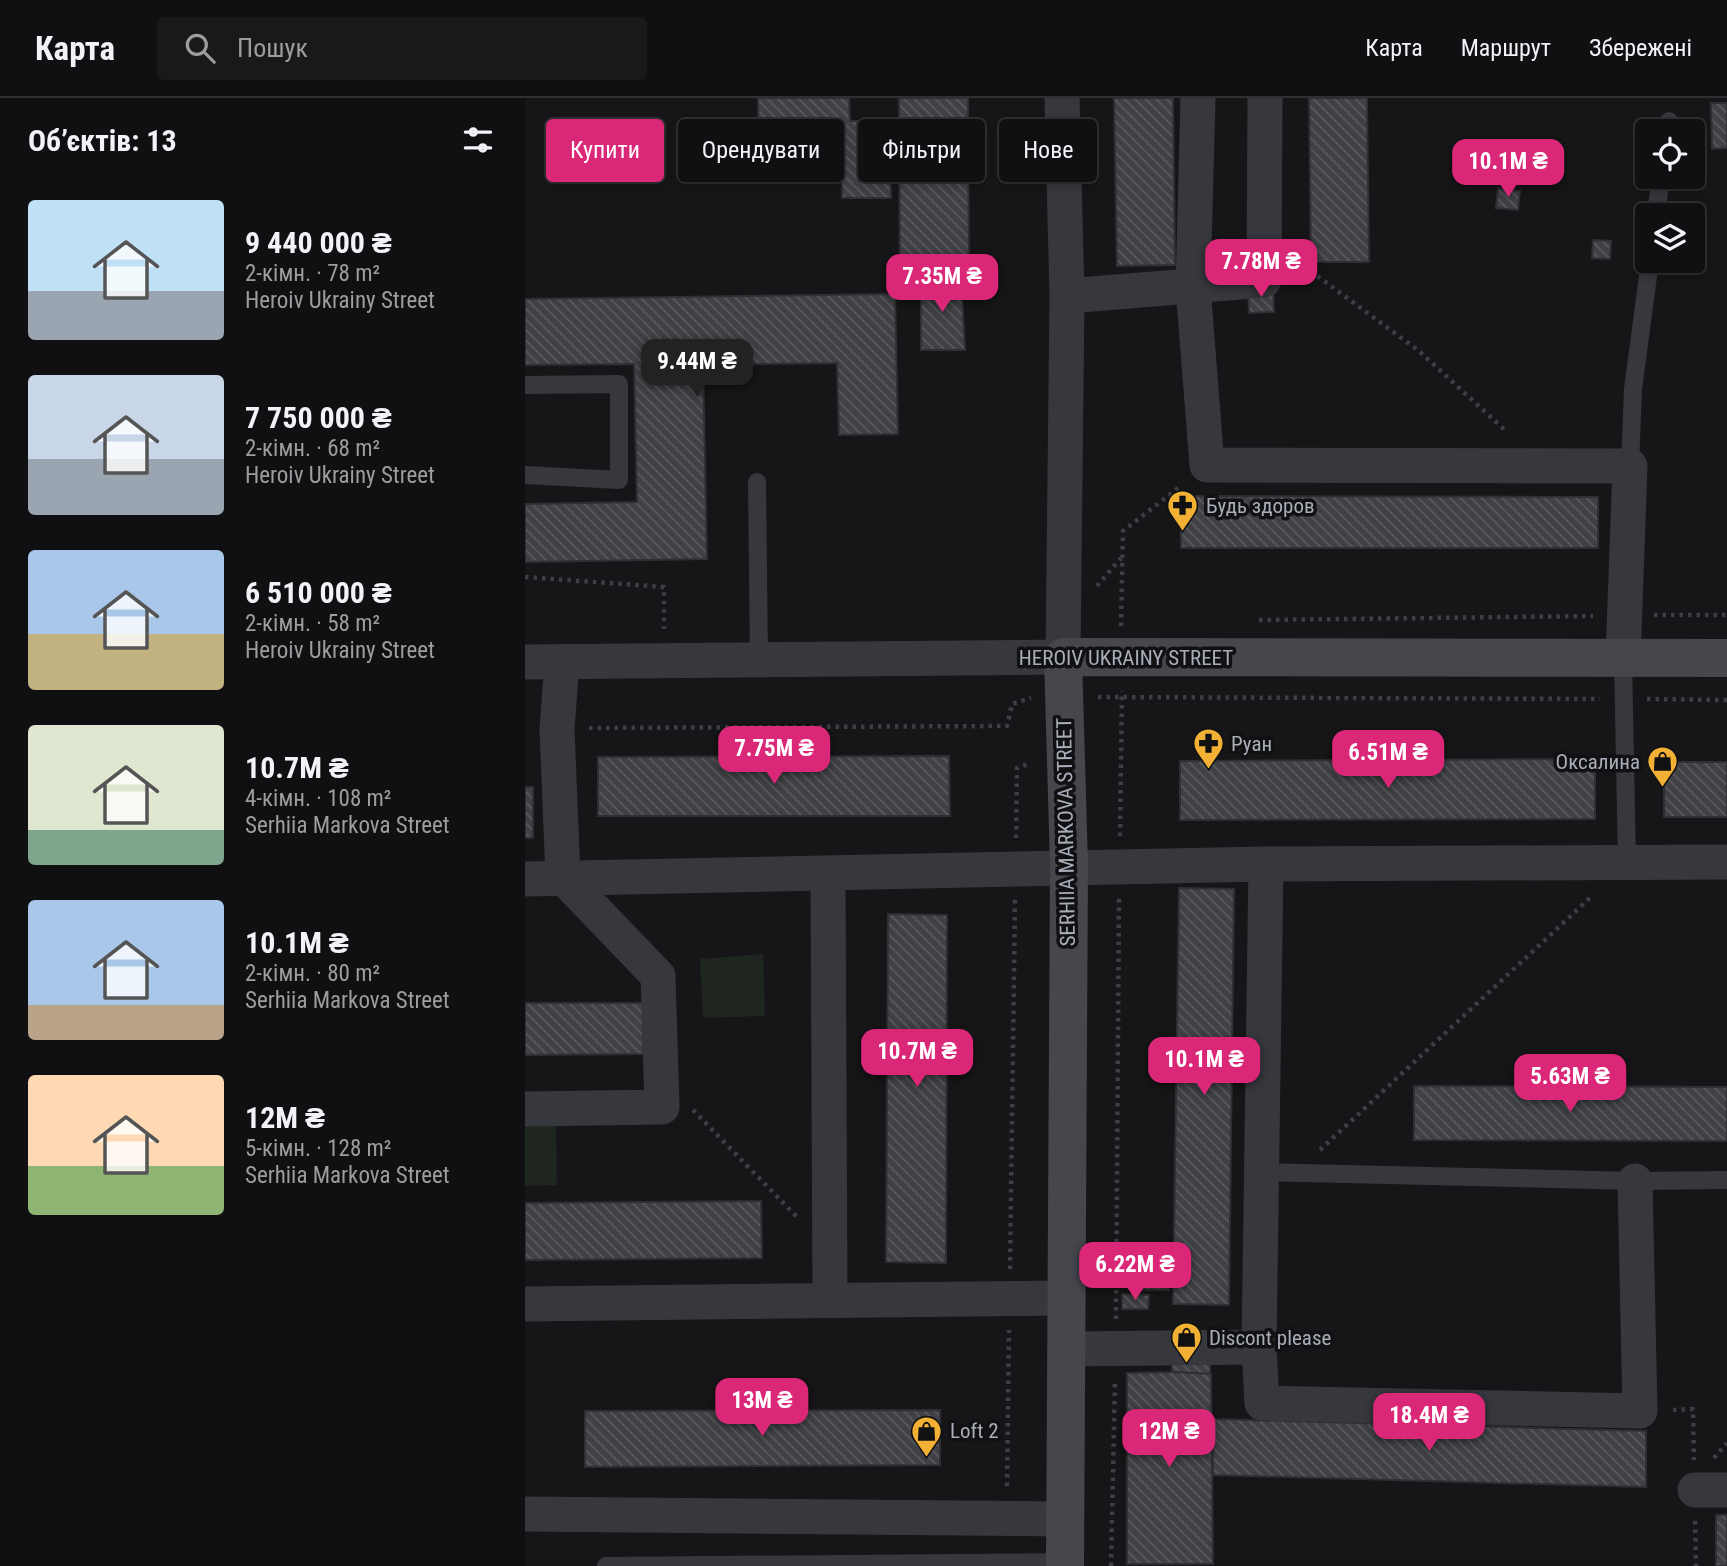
<!DOCTYPE html>
<html lang="uk">
<meta charset="utf-8">
<style>
body{margin:0;font-family:"Roboto Condensed",sans-serif;background:#19191b;color:#f1f3f6;height:100vh;display:flex;flex-direction:column;font-size:26px;white-space:nowrap}
*{box-sizing:border-box;margin:0}
p{font-size:23px;color:#9c9d9f}
.icon{flex:none;width:38px;height:38px;fill:none;stroke:currentColor;stroke-width:2;stroke-linecap:round;stroke-linejoin:round}
.map{position:relative;flex:1;overflow:hidden}
.sheet{display:flex;flex-direction:column;background:#101012;width:525px}
.sheet>*{flex:none}
.top-card{position:absolute;left:21px;top:21px;width:665px;height:63px;display:flex;gap:14px}
.buttons{position:absolute;left:1110px;top:21px;display:grid;gap:14px}
.buttons a{display:grid;place-items:center;width:70px;height:70px;border-radius:7px;background:#101012;box-shadow:0 4px 10px #0003,0 0 0 2px #303032;font-size:35px}
.price{position:absolute;translate:-50% -60px;padding:0 16px;border-radius:14px;background:#db2777;color:#fff;font-size:23px;line-height:46px;filter:drop-shadow(0 2px 4px #0008)}
.price::after{content:'';position:absolute;left:50%;top:42px;width:21px;height:16px;margin-left:-10px;background:inherit;clip-path:polygon(0 0,100% 0,50% 100%)}
.price.active{background:#222;color:#fff}
ul{padding:0;list-style:none}
li{display:flex;align-items:center;gap:21px;height:175px;padding:0 28px}
li span{display:grid;place-items:center;flex:none;width:196px;height:140px;border-radius:7px;color:#555}
li>.icon{margin-inline-start:auto}
span .icon{width:84px;height:84px;fill:#fffc;stroke-width:1}
li b{font-size:30px}
h2{display:flex;justify-content:space-between;align-items:center;height:84px;padding:0 28px;font-size:30px}
.pill{padding:0 24px;border-radius:7px;background:#101012;box-shadow:0 4px 10px #0003,0 0 0 2px #303032;font-size:24px;line-height:63px}
.pill.active{background:#db2777;color:#fff}
header{display:flex;align-items:center;gap:42px;box-sizing:border-box;height:98px;padding:0 35px;background:#101012;border-bottom:2px solid #303032}
header strong{font-size:33px}
nav{display:flex;gap:38px;margin-inline-start:auto;font-size:24px}
.search{width:490px;height:63px;background:#19191b;display:flex;align-items:center;gap:18px;box-sizing:border-box;padding:0 24px;border-radius:7px;color:#9c9d9f;font-size:26px}
main{display:flex;flex:1;min-height:0}
.map>svg:first-child{display:block}
.green{fill:#1e261f}
.building{fill:url(#building-back-hatch);stroke:#303034;stroke-width:2}
.lines{fill:none;stroke-linecap:round;stroke-linejoin:round}
.path{stroke:#3d3f44;stroke-width:4.5;stroke-dasharray:3.5 5;stroke-linecap:butt}
.lane{stroke:#37383d;stroke-width:18}
.street{stroke:#37383d;stroke-width:35}
.secondary{stroke:#45474d;stroke-width:38}
.labels{text-anchor:middle;dominant-baseline:central;stroke-width:7;stroke-linejoin:round;paint-order:stroke}
.poi-label{font-size:21px;fill:#a8adb8;stroke:#111113;text-anchor:start}
.street-label{font-size:21px;fill:#a8adb8;stroke:#111113}
</style>
<header>
<strong>Карта</strong>
<div class="search"><svg class="icon" aria-label="search" viewBox="0 0 24 24"><circle cx="10" cy="10" r="6"/><path d="M15 15l6 6"/></svg>Пошук</div>
<nav><a>Карта</a><a>Маршрут</a><a>Збережені</a></nav>
</header>
<main>
<section class="sheet">
<h2>Об’єктів: 13<svg class="icon" aria-label="filters" viewBox="0 0 24 24"><path d="M4 7h16M4 17h16"/><circle cx="9" cy="7" r="2"/><circle cx="15" cy="17" r="2"/></svg></h2>
<ul>
<li><span style="background:linear-gradient(#bfe0f5 65%,#9aa5b1 0)"><svg class="icon" aria-label="home" viewBox="0 0 24 24"><path d="M3 11l9-7 9 7M6 9v11h12V9"/></svg></span><div><b>9 440 000 ₴</b><p>2-кімн. · 78 m²</p><p>Heroiv Ukrainy Street</p></div></li>
<li><span style="background:linear-gradient(#c9d6e8 60%,#9aa5b1 0)"><svg class="icon" aria-label="home" viewBox="0 0 24 24"><path d="M3 11l9-7 9 7M6 9v11h12V9"/></svg></span><div><b>7 750 000 ₴</b><p>2-кімн. · 68 m²</p><p>Heroiv Ukrainy Street</p></div></li>
<li><span style="background:linear-gradient(#a9c7e8 60%,#c2b280 0)"><svg class="icon" aria-label="home" viewBox="0 0 24 24"><path d="M3 11l9-7 9 7M6 9v11h12V9"/></svg></span><div><b>6 510 000 ₴</b><p>2-кімн. · 58 m²</p><p>Heroiv Ukrainy Street</p></div></li>
<li><span style="background:linear-gradient(#dfe7d0 75%,#7fa58c 0)"><svg class="icon" aria-label="home" viewBox="0 0 24 24"><path d="M3 11l9-7 9 7M6 9v11h12V9"/></svg></span><div><b>10.7M ₴</b><p>4-кімн. · 108 m²</p><p>Serhiia Markova Street</p></div></li>
<li><span style="background:linear-gradient(#a9c7e8 75%,#b9a48a 0)"><svg class="icon" aria-label="home" viewBox="0 0 24 24"><path d="M3 11l9-7 9 7M6 9v11h12V9"/></svg></span><div><b>10.1M ₴</b><p>2-кімн. · 80 m²</p><p>Serhiia Markova Street</p></div></li>
<li><span style="background:linear-gradient(#ffd9b3 65%,#8fb573 0)"><svg class="icon" aria-label="home" viewBox="0 0 24 24"><path d="M3 11l9-7 9 7M6 9v11h12V9"/></svg></span><div><b>12M ₴</b><p>5-кімн. · 128 m²</p><p>Serhiia Markova Street</p></div></li>
</ul>
</section>
<div class="map">
<svg width="1202" height="1468" viewBox="0 0 1202 1468">
<defs>
<pattern id="building-back-hatch" width="6" height="6" patternUnits="userSpaceOnUse" patternTransform="scale(1.75)"><rect width="6" height="6" fill="#404145"/><path d="M-1 5l2 2M0 0l6 6M5-1l2 2" fill="none" stroke="#595a5e"/></pattern>
</defs>
<rect width="100%" height="100%" fill="#161618"/>
<g class="green">
<path d="M 238,856 L 240,918 L 178,920 L 175,861 Z"/>
<path d="M 31,1024 L 32,1087 L 0,1088 L 0,1025 Z"/>
</g>
<g class="building">
<path d="M 233,0 L 324,0 L 325,23 L 338,23 L 337,68 L 365,68 L 366,100 L 317,100 L 317,73 L 234,74 Z"/>
<path d="M 374,0 L 443,0 L 444,178 L 375,179 Z"/>
<path d="M 589,0 L 648,0 L 650,167 L 592,168 Z"/>
<path d="M 784,0 L 842,0 L 844,164 L 786,164 Z"/>
<path d="M 1186,5 L 1202,5 L 1202,50 L 1187,51 Z"/>
<path d="M 973,90 L 995,93 L 993,112 L 971,110 Z"/>
<path d="M 1068,142 L 1086,143 L 1085,161 L 1067,160 Z"/>
<path d="M 396,178 L 436,178 L 440,252 L 396,252 Z"/>
<path d="M 748,187 L 749,214 L 724,215 L 723,188 Z"/>
<path d="M 370,196 L 373,336 L 314,337 L 312,265 L 178,267 L 182,461 L 0,464 L 0,406 L 112,404 L 109,266 L 0,267 L 0,201 Z"/>
<path d="M 656,398 L 1073,399 L 1073,450 L 656,450 Z"/>
<path d="M 424,658 L 425,718 L 73,718 L 73,659 Z"/>
<path d="M 1070,661 L 1070,721 L 655,722 L 655,663 Z"/>
<rect x="1139" y="664" width="63" height="55"/>
<rect x="0" y="689" width="8" height="51"/>
<path d="M 654,790 L 709,791 L 704,1207 L 648,1206 Z"/>
<path d="M 363,816 L 422,817 L 421,1165 L 361,1164 Z"/>
<path d="M 0,905 L 118,905 L 118,956 L 0,957 Z"/>
<path d="M 889,988 L 1202,989 L 1202,1043 L 889,1042 Z"/>
<path d="M 236,1103 L 237,1160 L 0,1162 L 0,1105 Z"/>
<path d="M 644,1158 L 644,1192 L 611,1192 L 611,1173 L 622,1172 L 620,1159 Z"/>
<path d="M 597,1196 L 624,1197 L 623,1211 L 597,1211 Z"/>
<path d="M 647,1260 L 685,1262 L 685,1276 L 647,1274 Z"/>
<path d="M 647,1274 L 686,1276 L 688,1466 L 602,1466 L 602,1275 Z"/>
<path d="M 415,1312 L 415,1367 L 60,1369 L 60,1313 Z"/>
<path d="M 687,1321 L 1121,1333 L 1121,1389 L 688,1377 Z"/>
<rect x="1191" y="1417" width="11" height="51"/>
</g>
<g class="lines">
<g class="path">
<path d="M 772,163 L 894,253 L 982,334"/>
<path d="M 0,479 L 139,489 L 139,531"/>
<path d="M 572,488 L 596,460"/>
<path d="M 1129,517 L 1202,517"/>
<path d="M 734,522 L 1068,518"/>
<path d="M 596,528 L 598,433 L 657,387"/>
<path d="M 573,599 L 1075,601"/>
<path d="M 1122,601 L 1202,602"/>
<path d="M 64,630 L 482,628 L 487,606 L 506,600"/>
<path d="M 595,738 L 597,593"/>
<path d="M 491,740 L 492,670 L 506,665"/>
<path d="M 168,1012 L 272,1119"/>
<path d="M 795,1052 L 1067,798"/>
<path d="M 485,1171 L 490,802"/>
<path d="M 591,1221 L 594,799"/>
<path d="M 1148,1312 L 1168,1311 L 1169,1362"/>
<path d="M 1189,1360 L 1202,1345"/>
<path d="M 482,1388 L 484,1232"/>
<path d="M 1170,1423 L 1171,1468"/>
<path d="M 586,1468 L 590,1282"/>
</g>
<g class="lane">
<path d="M 1142,33 L 1144,23"/>
<path d="M 1131,117 L 1136,79"/>
<path d="M 0,287 L 94,286 L 94,382 L 0,377"/>
<path d="M 1105,368 L 1108,291 L 1125,163"/>
<path d="M 232,384 L 234,562"/>
<path d="M 1098,561 L 1102,765"/>
<path d="M 739,1074 L 1110,1083 L 1202,1082"/>
<path d="M 81,1468 L 540,1464"/>
</g>
<g class="street">
<path d="M 673,0 L 668,189 L 682,367 L 1105,368 L 1098,561"/>
<path d="M 542,198 L 739,182 L 740,0"/>
<path d="M 0,564 L 538,559 L 542,198 L 537,0"/>
<path d="M 741,766 L 1202,764"/>
<path d="M 303,776 L 305,1202"/>
<path d="M 0,781 L 741,766 L 734,1249 L 542,1251"/>
<path d="M 0,1011 L 137,1009 L 133,878 L 38,779 L 32,631 L 37,564"/>
<path d="M 0,1206 L 541,1200"/>
<path d="M 734,1249 L 737,1305 L 1115,1313 L 1110,1083"/>
<path d="M 1170,1392 L 1202,1392"/>
<path d="M 0,1416 L 541,1421"/>
</g>
<path class="secondary" d="M 540,1468 L 544,768 L 538,559 L 1202,560"/>
</g>
<defs>
<symbol id="pharmacy-pin" viewBox="-11 -11 22 30"><path d="M0 17L-7.5 6A9.5 9.5 0 1 1 7.5 6Z" fill="#f2b134" stroke="#111113"/><path d="M-2-6h4v4h4v4h-4v4h-4v-4h-4v-4h4Z" fill="#111"/></symbol>
<symbol id="shop-pin" viewBox="-11 -11 22 30"><path d="M0 17L-7.5 6A9.5 9.5 0 1 1 7.5 6Z" fill="#f2b134" stroke="#111113"/><path d="M-5-2.5h2.3a2.7 3.5 0 0 1 5.4 0H5L5.5 6h-11ZM-1.5-2.5h3a1.5 2.3 0 0 0-3 0Z" fill="#111"/></symbol>
</defs>
<g fill-rule="evenodd">
<use href="#pharmacy-pin" x="640" y="390" width="35" height="47"/>
<use href="#pharmacy-pin" x="666" y="628" width="35" height="47"/>
<use href="#shop-pin" x="1120" y="646" width="35" height="47"/>
<use href="#shop-pin" x="644" y="1222" width="35" height="47"/>
<use href="#shop-pin" x="384" y="1316" width="35" height="47"/>
</g>
<g class="labels">
<g class="poi-label">
<text x="681" y="408">Будь здоров</text>
<text x="706" y="646">Руан</text>
<text x="1115" y="664" text-anchor="end">Оксалина</text>
<text x="684" y="1240">Discont please</text>
<text x="425" y="1333">Loft 2</text>
</g>
<g class="street-label">
<text x="601" y="560">HEROIV UKRAINY STREET</text>
<text transform="translate(541 734) rotate(-91)">SERHIIA MARKOVA STREET</text>
</g>
</g>
</svg>
<div class="buttons">
<a><svg class="icon" aria-label="locate" viewBox="0 0 24 24"><circle cx="12" cy="12" r="6"/><path d="M12 2v4M12 18v4M2 12h4M18 12h4"/></svg></a>
<a><svg class="icon" aria-label="layers" viewBox="0 0 24 24"><path d="M12 4l9 5-9 5-9-5zM3 14l9 5 9-5"/></svg></a>
</div>
<b class="price" style="left:983px;top:101px">10.1M ₴</b>
<b class="price" style="left:736px;top:201px">7.78M ₴</b>
<b class="price" style="left:417px;top:216px">7.35M ₴</b>
<b class="price active" style="left:172px;top:301px">9.44M ₴</b>
<b class="price" style="left:249px;top:688px">7.75M ₴</b>
<b class="price" style="left:863px;top:692px">6.51M ₴</b>
<b class="price" style="left:392px;top:991px">10.7M ₴</b>
<b class="price" style="left:679px;top:999px">10.1M ₴</b>
<b class="price" style="left:1045px;top:1016px">5.63M ₴</b>
<b class="price" style="left:610px;top:1204px">6.22M ₴</b>
<b class="price" style="left:237px;top:1340px">13M ₴</b>
<b class="price" style="left:904px;top:1355px">18.4M ₴</b>
<b class="price" style="left:644px;top:1371px">12M ₴</b>
<div class="top-card">
<a class="pill active">Купити</a>
<a class="pill">Орендувати</a>
<a class="pill">Фільтри</a>
<a class="pill">Нове</a>
</div>
</div>
</main>
